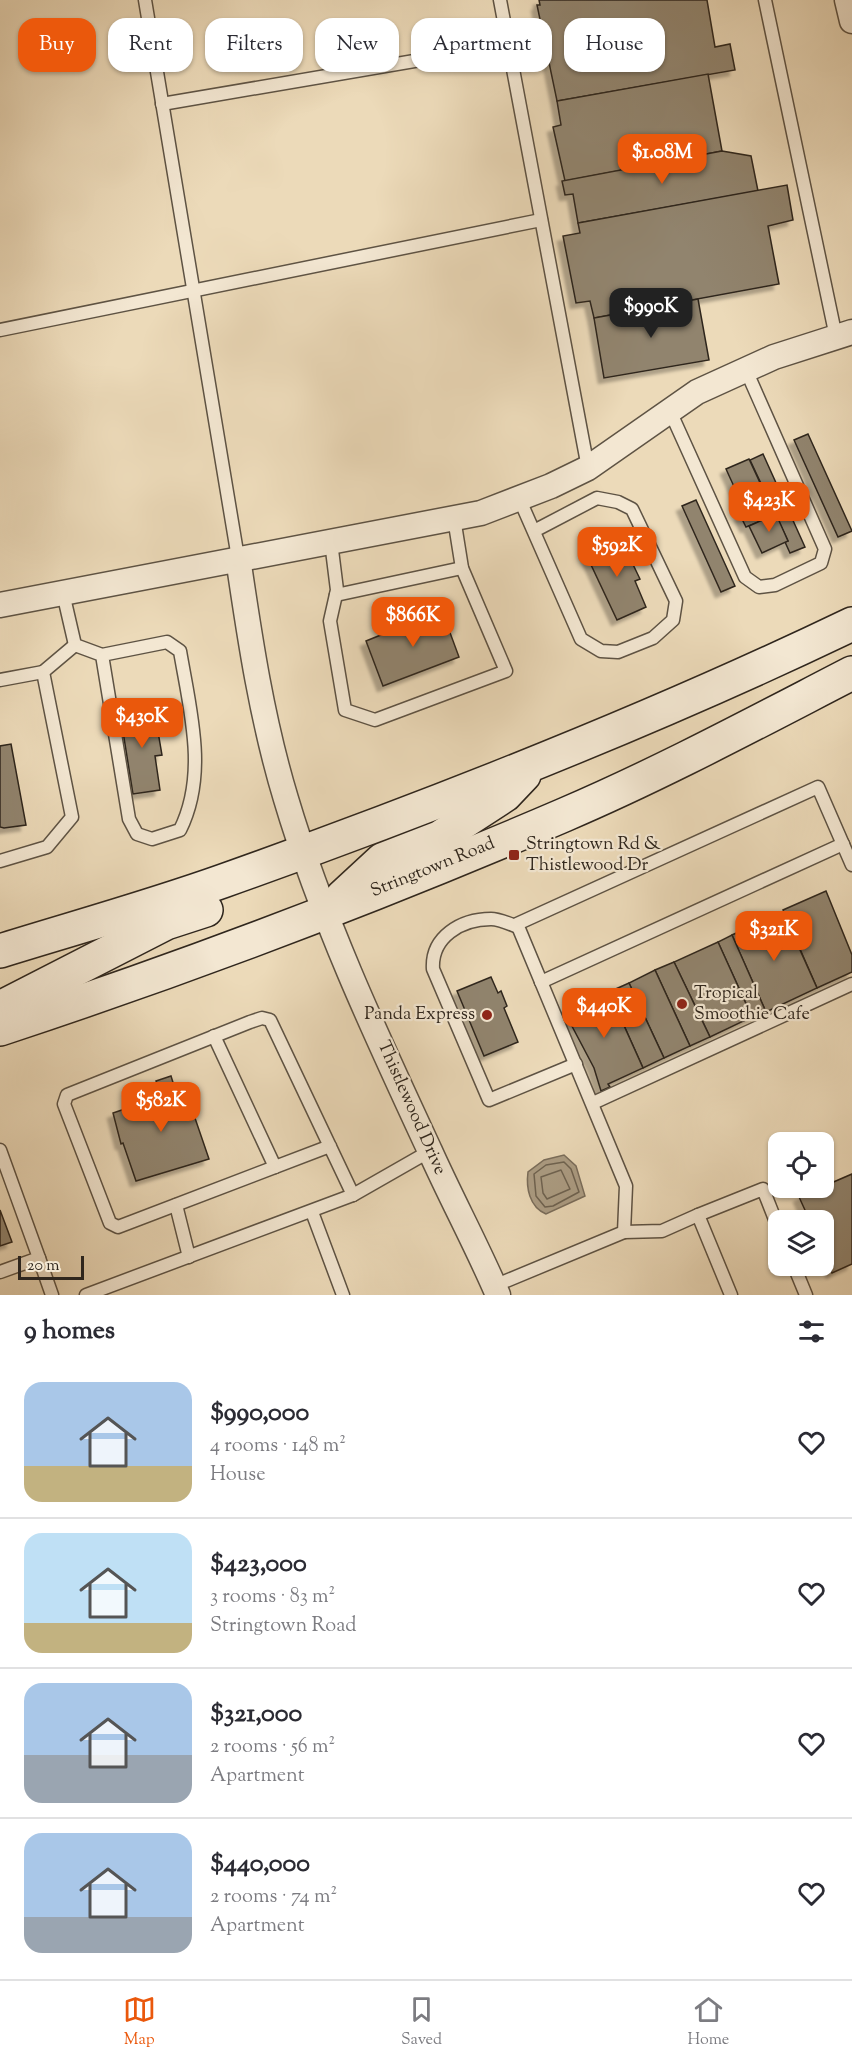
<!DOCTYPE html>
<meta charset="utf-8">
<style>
body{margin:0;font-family:"Sorts Mill Goudy",serif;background:#f7f7f7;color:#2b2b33;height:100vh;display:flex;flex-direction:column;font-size:22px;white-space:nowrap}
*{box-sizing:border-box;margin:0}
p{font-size:20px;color:#7c7c81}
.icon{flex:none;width:33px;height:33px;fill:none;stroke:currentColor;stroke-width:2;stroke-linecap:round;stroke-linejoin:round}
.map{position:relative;height:1295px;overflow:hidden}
.side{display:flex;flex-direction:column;background:#fff;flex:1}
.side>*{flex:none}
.top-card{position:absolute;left:18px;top:18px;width:816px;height:54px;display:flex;gap:12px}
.buttons{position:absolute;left:768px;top:1132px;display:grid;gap:12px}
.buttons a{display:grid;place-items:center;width:66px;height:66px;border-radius:12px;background:#fff;box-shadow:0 2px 4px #0004;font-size:30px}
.scale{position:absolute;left:18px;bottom:15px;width:66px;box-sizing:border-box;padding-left:6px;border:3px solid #2f261d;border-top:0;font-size:16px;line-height:21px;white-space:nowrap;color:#2f261d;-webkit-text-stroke:4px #f3e7d2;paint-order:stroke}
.price{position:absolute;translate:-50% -51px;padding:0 14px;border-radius:12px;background:#ea580c;color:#fff;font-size:20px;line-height:39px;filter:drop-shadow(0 2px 3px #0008)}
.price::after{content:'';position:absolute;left:50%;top:36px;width:18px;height:14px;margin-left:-9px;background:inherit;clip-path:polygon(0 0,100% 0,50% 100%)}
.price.on{background:#222;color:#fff}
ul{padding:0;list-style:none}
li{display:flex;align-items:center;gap:18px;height:150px;padding:0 24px}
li+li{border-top:2px solid #e1e1e2}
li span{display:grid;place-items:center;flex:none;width:168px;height:120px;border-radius:18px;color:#555}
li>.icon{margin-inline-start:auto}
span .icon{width:72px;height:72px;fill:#fffc;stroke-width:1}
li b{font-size:26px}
h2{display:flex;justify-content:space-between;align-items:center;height:72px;padding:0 24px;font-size:26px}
.tag{padding:0 21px;border-radius:18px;background:#fff;box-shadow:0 2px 4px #0004;font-size:21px;line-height:54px}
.tag.on{background:#ea580c;color:#fff}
.menu{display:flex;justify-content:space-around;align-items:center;height:84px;border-top:2px solid #e1e1e2;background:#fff;font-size:16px;color:#7c7c81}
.menu a{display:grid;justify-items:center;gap:3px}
.menu .on{color:#ea580c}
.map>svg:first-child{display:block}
.water{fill:#ac9d84;stroke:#7a6d5b;stroke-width:1.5}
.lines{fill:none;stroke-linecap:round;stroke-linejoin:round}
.shore{stroke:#6e6250;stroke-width:1.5}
.building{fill:#91846e;stroke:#2f261d;stroke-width:1.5;filter:url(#shadow)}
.service-casing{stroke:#5e5344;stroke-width:15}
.minor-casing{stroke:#5e5344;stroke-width:27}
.secondary-casing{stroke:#2f261d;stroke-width:36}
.service{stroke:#f3e7d2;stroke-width:12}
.minor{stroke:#f3e7d2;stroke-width:24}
.secondary{stroke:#f3e7d2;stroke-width:33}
.poi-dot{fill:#8f2418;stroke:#f3e7d2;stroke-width:2}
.labels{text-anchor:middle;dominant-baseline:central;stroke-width:4.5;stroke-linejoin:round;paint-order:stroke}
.poi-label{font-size:18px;fill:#2f261d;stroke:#f3e7d2;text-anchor:start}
.street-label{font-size:18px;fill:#2f261d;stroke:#f3e7d2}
</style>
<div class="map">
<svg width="852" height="1295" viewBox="0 0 852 1295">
<defs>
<filter id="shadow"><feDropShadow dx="-5.5" dy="5.5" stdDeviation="1.5" flood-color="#0004"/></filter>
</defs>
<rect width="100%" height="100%" fill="#ecdab9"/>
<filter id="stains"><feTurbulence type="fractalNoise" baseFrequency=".00333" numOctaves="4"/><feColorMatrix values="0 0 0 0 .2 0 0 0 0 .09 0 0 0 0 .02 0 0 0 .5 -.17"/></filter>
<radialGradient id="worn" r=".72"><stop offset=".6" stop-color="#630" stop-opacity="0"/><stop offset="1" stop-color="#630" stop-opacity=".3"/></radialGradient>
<path class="water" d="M 564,1155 L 576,1166 L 585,1196 L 546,1214 C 529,1207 526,1187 528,1172 L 544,1160 Z"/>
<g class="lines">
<g class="shore">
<path d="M 564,1162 L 571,1169 L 579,1192 L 553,1206 L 545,1207 L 536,1196 L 534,1174 L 546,1165 Z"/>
<path d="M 561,1170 L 570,1189 L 547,1199 L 543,1193 L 541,1177 Z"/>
</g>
</g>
<g class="building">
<path d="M 539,0 L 707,0 L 715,47 L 730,44 L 735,70 L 557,101 L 537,5 L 540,5 Z"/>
<path d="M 708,74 L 722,151 L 565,181 L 553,127 L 561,125 L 557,101 Z"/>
<path d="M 722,151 L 751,156 L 758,191 L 578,223 L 573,194 L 565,195 L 562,181 Z"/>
<path d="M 787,185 L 793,220 L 768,226 L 779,284 L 594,318 L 590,301 L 576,303 L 563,236 L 580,233 L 578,223 Z"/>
<path d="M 698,299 L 709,360 L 604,378 L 594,318 Z"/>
<path d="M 808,434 L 852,531 L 838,537 L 794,440 Z"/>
<path d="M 763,454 L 805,547 L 790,553 L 785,542 L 788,541 L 750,460 Z"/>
<path d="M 749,459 L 775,515 L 746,527 L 740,515 L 746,513 L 726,469 Z"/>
<path d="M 696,500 L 735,586 L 721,592 L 682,506 Z"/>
<path d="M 776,514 L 788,541 L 762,553 L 749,526 Z"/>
<path d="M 615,538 L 621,552 L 626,550 L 640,579 L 635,581 L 646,607 L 617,620 L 585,552 Z"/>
<path d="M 442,611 L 459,657 L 383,686 L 366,641 L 403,626 L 401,622 L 420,614 L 422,619 Z"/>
<path d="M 143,703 L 145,715 L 155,714 L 162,755 L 155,756 L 160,790 L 133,794 L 121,719 L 130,718 L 128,705 Z"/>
<path d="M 11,744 L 26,825 L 4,828 L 0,827 L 0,746 Z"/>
<path d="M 826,891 L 852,955 L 852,972 L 817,988 L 783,910 Z"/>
<path d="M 783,912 L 817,988 L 766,1012 L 732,935 Z"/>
<path d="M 732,935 L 766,1012 L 752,1017 L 718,942 Z"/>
<path d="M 718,942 L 752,1017 L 710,1037 L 674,962 Z"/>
<path d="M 674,962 L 710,1037 L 690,1046 L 655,970 Z"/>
<path d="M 655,970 L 690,1046 L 664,1058 L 629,983 Z"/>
<path d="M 491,977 L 498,993 L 501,991 L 507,1006 L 504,1008 L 518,1042 L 484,1056 L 457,991 Z"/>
<path d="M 629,983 L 664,1058 L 643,1068 L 609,992 Z"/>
<path d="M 608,990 L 643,1068 L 608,1084 L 610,1087 L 601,1091 L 594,1068 L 564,1011 Z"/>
<path d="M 171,1076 L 175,1089 L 184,1086 L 209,1159 L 136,1181 L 123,1143 L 121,1144 L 113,1113 L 154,1099 L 161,1094 L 156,1081 Z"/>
<path d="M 852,1174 L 852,1264 L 832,1273 L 824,1253 L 824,1221 L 810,1221 L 799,1197 Z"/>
<path d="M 0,1210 L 12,1242 L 0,1246 Z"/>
</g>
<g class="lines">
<defs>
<g id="service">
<path d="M 145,0 L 238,558"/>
<path d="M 500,0 L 588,468"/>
<path d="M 765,0 L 836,337"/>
<path d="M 162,104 L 508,45"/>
<path d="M 0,330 L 541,220"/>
<path d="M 670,411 L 745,577 L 759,587 L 775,585 L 821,563 L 825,549 L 746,370"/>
<path d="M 519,498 L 581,639 L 601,651 L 618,652 L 653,638 L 673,620 L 676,601 L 632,509 L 618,502 L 597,498 L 534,531"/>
<path d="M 331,542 L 337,590 L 330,621 L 345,710 L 375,720 L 506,671 L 462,568 L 454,518"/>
<path d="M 63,593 L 75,645 L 102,655 L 167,642 L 180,651 C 190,710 208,774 180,830 L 152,839 L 137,834 L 129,819 L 102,655"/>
<path d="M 336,595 L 462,568"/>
<path d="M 0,680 L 43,672"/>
<path d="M 0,861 L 47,847 L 72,817 L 43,672 L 75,645"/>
<path d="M 518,927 C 510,924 499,919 491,919 C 461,919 431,937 433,969 L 489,1100 L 576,1064"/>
<path d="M 541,982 L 843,844"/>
<path d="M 214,1036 L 275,1167"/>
<path d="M 593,1103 L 852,984"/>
<path d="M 330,1146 L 118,1227 L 110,1223 L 64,1104 L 67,1095 L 250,1022 L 262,1018 L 270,1020 L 353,1195"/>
<path d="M 0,1150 L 39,1258 L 0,1272"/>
<path d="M 176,1205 L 189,1257"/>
<path d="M 312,1212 L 343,1295"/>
<path d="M 698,1215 L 763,1189 L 778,1227"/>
<path d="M 624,1232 L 662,1231 L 698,1215 L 731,1295"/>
<path d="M 39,1258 L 52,1295"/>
<path d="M 794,1266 L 806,1295"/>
<path d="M 494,1286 L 624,1232 L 626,1186 L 517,924 L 818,787 L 852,865"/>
<path d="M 86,1295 L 353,1195 L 430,1151"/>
</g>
<g id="minor">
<path d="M 847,0 L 852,21"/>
<path d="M 238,558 C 250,640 262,720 286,799 C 322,920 377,1037 430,1151 C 452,1200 477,1246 498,1295"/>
<path d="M 0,605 L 481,513 L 551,486 L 588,468 L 697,392 L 774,357 L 852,332"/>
</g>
<g id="secondary">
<path d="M 342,897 L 382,860 L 439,838 L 505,795 L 524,775"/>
<path d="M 0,951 C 74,928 150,907 223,881 C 437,805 648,722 852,624"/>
<path d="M 0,1008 L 166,923 L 206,910"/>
<path d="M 0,1029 C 191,966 380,894 564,815 C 662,773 757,722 852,673"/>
</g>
</defs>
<use href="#service" class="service-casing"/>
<use href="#minor" class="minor-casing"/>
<use href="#secondary" class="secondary-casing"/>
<use href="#service" class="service"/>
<use href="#minor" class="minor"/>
<use href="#secondary" class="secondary"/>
</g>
<g class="poi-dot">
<rect x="508" y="849" width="12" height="12" rx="3"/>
<circle cx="682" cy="1004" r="6"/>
<circle cx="487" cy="1015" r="6"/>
</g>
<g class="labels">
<g class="poi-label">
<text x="526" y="845">Stringtown Rd &amp;<tspan x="526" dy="21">Thistlewood Dr</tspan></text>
<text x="694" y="994">Tropical<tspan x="694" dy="21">Smoothie Cafe</tspan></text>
<text x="475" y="1015" text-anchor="end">Panda Express</text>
</g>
<g class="street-label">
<text transform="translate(433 868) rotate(-22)">Stringtown Road</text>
<text transform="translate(411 1108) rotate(66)">Thistlewood Drive</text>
</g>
</g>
<rect width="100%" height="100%" filter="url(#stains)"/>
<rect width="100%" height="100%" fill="url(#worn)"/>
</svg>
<div class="buttons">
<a><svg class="icon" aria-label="locate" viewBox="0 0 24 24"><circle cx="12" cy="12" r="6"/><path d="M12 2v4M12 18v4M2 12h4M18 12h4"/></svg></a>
<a><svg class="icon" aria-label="layers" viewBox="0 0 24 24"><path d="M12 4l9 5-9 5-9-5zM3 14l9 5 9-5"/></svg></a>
</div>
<div class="scale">20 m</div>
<b class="price" style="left:662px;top:185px">$1.08M</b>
<b class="price on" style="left:651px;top:339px">$990K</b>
<b class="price" style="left:769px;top:533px">$423K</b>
<b class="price" style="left:617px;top:578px">$592K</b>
<b class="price" style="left:413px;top:648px">$866K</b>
<b class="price" style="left:142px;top:749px">$430K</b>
<b class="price" style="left:774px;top:962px">$321K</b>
<b class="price" style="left:604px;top:1039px">$440K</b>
<b class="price" style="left:161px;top:1133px">$582K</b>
<div class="top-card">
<a class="tag on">Buy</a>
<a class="tag">Rent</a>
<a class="tag">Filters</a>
<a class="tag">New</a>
<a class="tag">Apartment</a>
<a class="tag">House</a>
</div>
</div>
<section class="side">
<h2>9 homes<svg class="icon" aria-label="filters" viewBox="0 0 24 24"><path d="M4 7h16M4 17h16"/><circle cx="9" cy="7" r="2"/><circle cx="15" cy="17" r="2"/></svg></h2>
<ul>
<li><span style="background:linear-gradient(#a9c7e8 70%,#c2b280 0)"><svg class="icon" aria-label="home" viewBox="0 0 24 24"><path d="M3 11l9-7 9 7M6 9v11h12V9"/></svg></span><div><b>$990,000</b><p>4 rooms · 148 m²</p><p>House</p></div><svg class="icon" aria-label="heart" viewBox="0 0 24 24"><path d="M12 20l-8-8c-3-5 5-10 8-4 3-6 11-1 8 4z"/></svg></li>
<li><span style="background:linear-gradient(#bfe0f5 75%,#c2b280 0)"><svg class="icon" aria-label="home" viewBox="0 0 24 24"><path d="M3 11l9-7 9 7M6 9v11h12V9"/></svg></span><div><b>$423,000</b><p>3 rooms · 83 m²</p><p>Stringtown Road</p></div><svg class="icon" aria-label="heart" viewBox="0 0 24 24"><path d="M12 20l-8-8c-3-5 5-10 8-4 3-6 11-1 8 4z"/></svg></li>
<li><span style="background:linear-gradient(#a9c7e8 60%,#9aa5b1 0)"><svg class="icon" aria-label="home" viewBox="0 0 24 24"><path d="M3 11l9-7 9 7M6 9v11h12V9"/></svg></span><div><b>$321,000</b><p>2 rooms · 56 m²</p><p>Apartment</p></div><svg class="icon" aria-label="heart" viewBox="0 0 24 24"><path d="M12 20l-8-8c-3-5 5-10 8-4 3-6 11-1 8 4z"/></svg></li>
<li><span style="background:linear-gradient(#a9c7e8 70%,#9aa5b1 0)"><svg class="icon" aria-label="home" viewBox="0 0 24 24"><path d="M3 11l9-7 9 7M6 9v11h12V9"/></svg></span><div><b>$440,000</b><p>2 rooms · 74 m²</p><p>Apartment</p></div><svg class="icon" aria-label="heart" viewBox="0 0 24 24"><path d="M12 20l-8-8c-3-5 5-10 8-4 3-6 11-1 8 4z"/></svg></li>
</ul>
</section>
<nav class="menu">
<a class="on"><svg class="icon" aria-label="map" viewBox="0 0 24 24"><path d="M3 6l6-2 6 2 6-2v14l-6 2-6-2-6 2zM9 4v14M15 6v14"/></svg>Map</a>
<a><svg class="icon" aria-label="saved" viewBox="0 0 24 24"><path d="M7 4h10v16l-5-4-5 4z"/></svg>Saved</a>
<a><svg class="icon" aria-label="home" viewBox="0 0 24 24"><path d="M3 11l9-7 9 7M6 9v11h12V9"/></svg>Home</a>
</nav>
